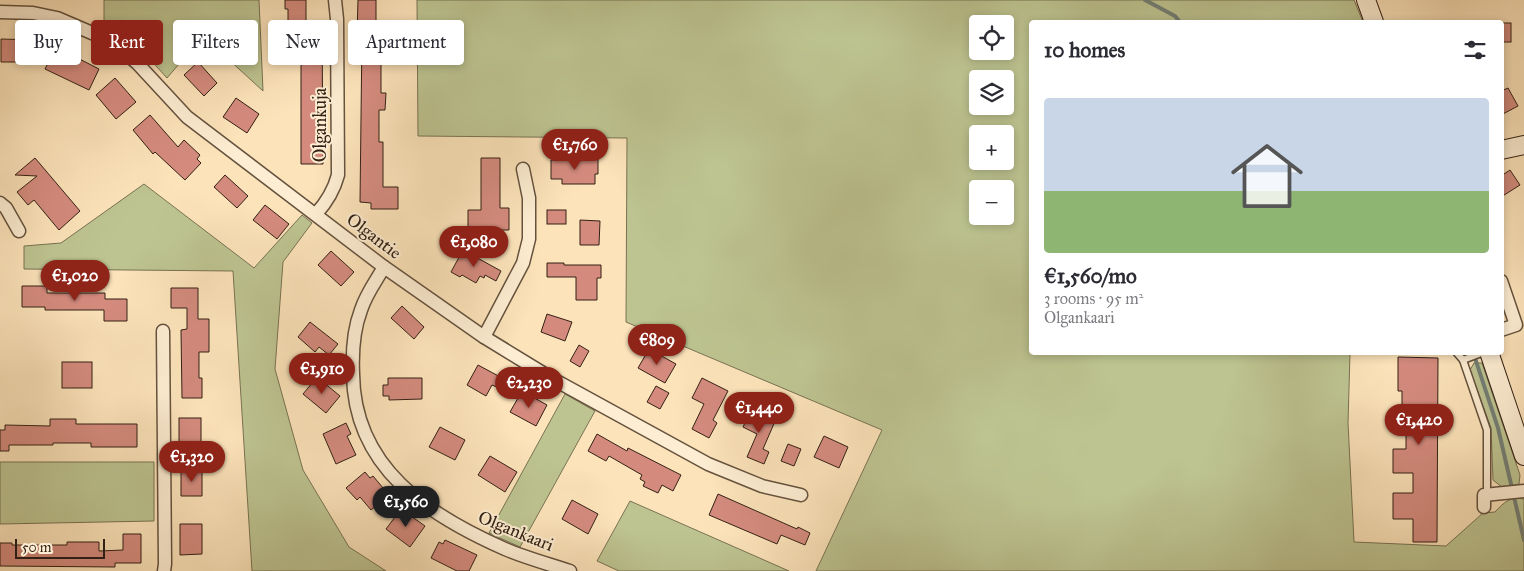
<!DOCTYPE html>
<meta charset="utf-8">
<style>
body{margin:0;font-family:"IM FELL Great Primer",serif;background:#f2f2f3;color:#2b2b33;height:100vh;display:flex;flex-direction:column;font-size:19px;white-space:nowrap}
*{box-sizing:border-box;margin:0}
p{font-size:16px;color:#7c7c81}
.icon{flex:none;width:28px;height:28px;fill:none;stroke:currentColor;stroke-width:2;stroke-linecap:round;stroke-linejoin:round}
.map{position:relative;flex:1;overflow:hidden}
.panel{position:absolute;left:1029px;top:20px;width:475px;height:335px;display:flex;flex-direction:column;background:#fff;border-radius:5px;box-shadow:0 2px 8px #0003}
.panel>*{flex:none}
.top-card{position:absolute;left:15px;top:20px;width:475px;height:45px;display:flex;gap:10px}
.controls{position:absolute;left:969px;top:15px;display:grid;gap:10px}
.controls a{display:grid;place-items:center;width:45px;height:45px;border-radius:5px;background:#fff;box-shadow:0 2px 8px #0003;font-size:25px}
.scale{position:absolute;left:15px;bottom:12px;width:90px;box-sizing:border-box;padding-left:5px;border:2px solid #332115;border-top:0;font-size:14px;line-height:18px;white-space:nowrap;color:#332115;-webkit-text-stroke:4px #fdedd2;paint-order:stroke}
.price{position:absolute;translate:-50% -42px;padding:0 11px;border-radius:18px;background:#8f2418;color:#fff;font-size:16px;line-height:32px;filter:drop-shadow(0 1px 2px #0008)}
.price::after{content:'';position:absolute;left:50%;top:30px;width:15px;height:11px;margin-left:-8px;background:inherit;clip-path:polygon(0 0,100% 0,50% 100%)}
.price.on{background:#222;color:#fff}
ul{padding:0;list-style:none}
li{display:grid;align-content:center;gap:10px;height:265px;padding:0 15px}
li span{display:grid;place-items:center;height:155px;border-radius:5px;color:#555}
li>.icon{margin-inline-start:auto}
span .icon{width:90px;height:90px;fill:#fffc;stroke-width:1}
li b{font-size:21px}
h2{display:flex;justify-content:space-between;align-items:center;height:60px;padding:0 15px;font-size:21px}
.pill{padding:0 18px;border-radius:5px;background:#fff;box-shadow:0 2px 8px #0003;font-size:18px;line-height:45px}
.pill.on{background:#8f2418;color:#fff}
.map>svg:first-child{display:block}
.green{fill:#bdc491;stroke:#787253;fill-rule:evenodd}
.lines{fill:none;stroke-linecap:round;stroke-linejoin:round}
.stream{stroke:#747f75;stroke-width:4}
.building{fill:#d48b7e;stroke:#332115}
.lane-casing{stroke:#65523e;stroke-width:9}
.street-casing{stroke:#65523e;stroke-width:15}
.secondary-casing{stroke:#332115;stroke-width:20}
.lane{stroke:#fdedd2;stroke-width:6}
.street{stroke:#fdedd2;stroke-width:12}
.secondary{stroke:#fdedd2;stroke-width:18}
.labels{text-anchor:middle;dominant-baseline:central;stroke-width:4;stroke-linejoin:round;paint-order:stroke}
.street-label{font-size:18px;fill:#332115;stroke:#fdedd2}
</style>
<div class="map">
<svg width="1524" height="571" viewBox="0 0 1524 571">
<rect width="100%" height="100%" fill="#fce3ba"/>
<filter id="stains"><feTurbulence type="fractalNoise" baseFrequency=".004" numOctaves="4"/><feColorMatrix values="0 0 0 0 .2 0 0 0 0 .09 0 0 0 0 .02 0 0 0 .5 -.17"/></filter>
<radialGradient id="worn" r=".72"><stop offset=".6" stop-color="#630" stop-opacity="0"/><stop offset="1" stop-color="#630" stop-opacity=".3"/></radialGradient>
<g class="green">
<path d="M 104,0 L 259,0 L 263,91 L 203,36 L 167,78 L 137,45 L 104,26 Z"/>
<path d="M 417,0 L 1354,0 L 1363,22 L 1031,22 L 1031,352 L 1350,353 L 1348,423 L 1354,542 L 1446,546 L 1483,513 L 1495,512 C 1504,502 1511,496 1524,499 L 1524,571 L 816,571 L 882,430 L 626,322 L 627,138 L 418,136 ZM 978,24 L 1005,24 L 1005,51 L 978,51 ZM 978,79 L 1005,79 L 1005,106 L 978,106 ZM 978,134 L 1005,134 L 1005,161 L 978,161 ZM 978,189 L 1005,189 L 1005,216 L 978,216 Z"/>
<path d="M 144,184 L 254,268 L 302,215 L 312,223 L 283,262 L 275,369 L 303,470 L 349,547 L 386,571 L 252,571 L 233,271 L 24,269 L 24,246 L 61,243 Z"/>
<path d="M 1474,363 L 1482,363 L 1520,475 L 1519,484 L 1503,488 L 1493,480 L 1491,428 L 1470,370 Z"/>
<path d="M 565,394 L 595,411 L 520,547 L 489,533 Z"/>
<path d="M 0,462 L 154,462 L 154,521 L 0,524 Z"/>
<path d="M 630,501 L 789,571 L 619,571 L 597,561 Z"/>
</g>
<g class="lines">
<g class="stream">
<path d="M 1145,0 L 1175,16 L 1180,22"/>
<path d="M 1473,352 L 1498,428 L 1524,540"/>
</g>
</g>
<g class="building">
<path d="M 285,0 L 306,0 L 306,25 L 322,25 L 323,164 L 301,164 L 301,36 L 288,36 L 288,9 L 285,9 Z"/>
<path d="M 358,0 L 376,0 L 376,47 L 397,47 L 397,62 L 381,62 L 381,93 L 386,93 L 385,110 L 379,110 L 379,142 L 383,142 L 383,187 L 398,187 L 398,209 L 371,209 L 371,203 L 360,202 L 362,33 L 357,33 Z"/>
<rect x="1501" y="23" width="10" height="19"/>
<path d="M 1,39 L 35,40 L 35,62 L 1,62 Z"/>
<path d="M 56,47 L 99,69 L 89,90 L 45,69 Z"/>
<path d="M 198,62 L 217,83 L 204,96 L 184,75 Z"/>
<path d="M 115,78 L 136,102 L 116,119 L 96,95 Z"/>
<path d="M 1508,88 L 1518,106 L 1501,115 L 1501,91 Z"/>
<path d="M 236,98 L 259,114 L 247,133 L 223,117 Z"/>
<path d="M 150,115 L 178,147 L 184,140 L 200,155 L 197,159 L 201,163 L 185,180 L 155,152 L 153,154 L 133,130 Z"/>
<path d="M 588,157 L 598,157 L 598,174 L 595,174 L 595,184 L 562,184 L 562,179 L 551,179 L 551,160 L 588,160 Z"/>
<path d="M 35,158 L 80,211 L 59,230 L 34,200 L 28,205 L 17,192 L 37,176 L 15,175 Z"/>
<path d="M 481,158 L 500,158 L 500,208 L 509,208 L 509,230 L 468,230 L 468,210 L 481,210 Z"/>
<path d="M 1510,170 L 1520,185 L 1501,197 L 1501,176 Z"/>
<path d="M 225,175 L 248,196 L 237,208 L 214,187 Z"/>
<path d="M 265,205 L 289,224 L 277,239 L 253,220 Z"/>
<rect x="547" y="210" width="19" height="14"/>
<path d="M 580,220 L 600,221 L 599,245 L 580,245 Z"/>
<path d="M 463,250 L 501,271 L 496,281 L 485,275 L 484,278 L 480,276 L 476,283 L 462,275 L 460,277 L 451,272 Z"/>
<path d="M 331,251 L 354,272 L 341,286 L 318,265 Z"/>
<path d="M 547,263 L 564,263 L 564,265 L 601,265 L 601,278 L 597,278 L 597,300 L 576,300 L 576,277 L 547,277 Z"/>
<path d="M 22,286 L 47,286 L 47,293 L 105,293 L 105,299 L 127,299 L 127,321 L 104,321 L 104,310 L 45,310 L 45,307 L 22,307 Z"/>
<path d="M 171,288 L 198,288 L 198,319 L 209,319 L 209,352 L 199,352 L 199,378 L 202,378 L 202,398 L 182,398 L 181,330 L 187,329 L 187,308 L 171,308 Z"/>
<path d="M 402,306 L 424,327 L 414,339 L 391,318 Z"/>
<path d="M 547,314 L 572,322 L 565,341 L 541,332 Z"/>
<path d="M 310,322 L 338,344 L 329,355 L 319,347 L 315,352 L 298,337 Z"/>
<path d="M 579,345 L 589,351 L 580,367 L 570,361 Z"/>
<path d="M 649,349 L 676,364 L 665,383 L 638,368 Z"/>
<path d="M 1398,357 L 1438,358 L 1437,542 L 1413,542 L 1413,519 L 1393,519 L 1393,493 L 1413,493 L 1413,473 L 1393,473 L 1393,449 L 1406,449 L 1406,418 L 1402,418 L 1402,391 L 1398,391 Z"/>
<rect x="62" y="362" width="30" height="26"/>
<path d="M 478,365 L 504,379 L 499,388 L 492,385 L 486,396 L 467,385 Z"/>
<path d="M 317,377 L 340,396 L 326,413 L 303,394 Z"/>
<path d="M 388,378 L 422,378 L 422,399 L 389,400 L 389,396 L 383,396 L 383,385 L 388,385 Z"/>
<path d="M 702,378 L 728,391 L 713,420 L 717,423 L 709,438 L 692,429 L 704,404 L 692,398 Z"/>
<path d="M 656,386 L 669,393 L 660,409 L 647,402 Z"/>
<path d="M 522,391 L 547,405 L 536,426 L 510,412 Z"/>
<path d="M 752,408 L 776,419 L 763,449 L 769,452 L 764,464 L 747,457 L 757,434 L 743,427 Z"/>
<rect x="179" y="418" width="22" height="29"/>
<path d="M 50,419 L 76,419 L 76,424 L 137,424 L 137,447 L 91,447 L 91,443 L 53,443 L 53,445 L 9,445 L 9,451 L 0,451 L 0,430 L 5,430 L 5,425 L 50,426 Z"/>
<path d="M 346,423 L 351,434 L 347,436 L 356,455 L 336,464 L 323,434 Z"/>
<path d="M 440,427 L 465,440 L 455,460 L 429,447 Z"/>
<path d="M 597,434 L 627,451 L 628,448 L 681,475 L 673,491 L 662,485 L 658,493 L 643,486 L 645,482 L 640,479 L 642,475 L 609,456 L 606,461 L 588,451 Z"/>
<path d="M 824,436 L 848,447 L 839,468 L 814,457 Z"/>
<path d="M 788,444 L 801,449 L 794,466 L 781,461 Z"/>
<path d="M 490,456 L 517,472 L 505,492 L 478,475 Z"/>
<path d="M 202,470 L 202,496 L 181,496 L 181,471 Z"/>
<path d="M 365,472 L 370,478 L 373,476 L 389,495 L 371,510 L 360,497 L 357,500 L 346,488 Z"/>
<path d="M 718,494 L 797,529 L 798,527 L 810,533 L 805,545 L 781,535 L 777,544 L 709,515 Z"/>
<path d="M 572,500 L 598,514 L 588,534 L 562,519 Z"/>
<path d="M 401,509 L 425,526 L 410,547 L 386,529 Z"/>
<path d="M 180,524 L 202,524 L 202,554 L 180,555 Z"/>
<path d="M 123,534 L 141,534 L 141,563 L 115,563 L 115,567 L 0,566 L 0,543 L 12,543 L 12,545 L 67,545 L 67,542 L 99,542 L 99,551 L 123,550 Z"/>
<path d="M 445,540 L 477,555 L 469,571 L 457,571 L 431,558 L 439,542 L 443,544 Z"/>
</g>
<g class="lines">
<defs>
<g id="lane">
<path d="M 1456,352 L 1463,360 L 1487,430 L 1487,495"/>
<path d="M 1463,360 L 1484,352"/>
</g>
<g id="street">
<path d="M 0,12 L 33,13 L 57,18 L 92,33 L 118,47 L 137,63 L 187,117 L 384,267 L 484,337 L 551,378 L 708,464 L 762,486 L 801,495"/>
<path d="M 0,203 L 6,208 L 19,231"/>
<path d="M 316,214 C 327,202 334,190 338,175 L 337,19 L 335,0"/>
<path d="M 384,267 C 376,281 366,294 361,310 C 353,331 352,352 353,374 C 354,468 428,515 505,549 C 526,558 549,564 570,571"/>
<path d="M 1501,281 L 1516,325 L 1501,330"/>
<path d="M 163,331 L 165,564 L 164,571"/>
<path d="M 484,337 L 523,263 L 529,239 L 529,198 L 523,169"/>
<path d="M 1484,507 L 1484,495 L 1524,491"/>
</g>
<g id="secondary">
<path d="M 1366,0 L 1374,22"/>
<path d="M 1501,150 L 1524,145"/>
<path d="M 1489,352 L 1524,456"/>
</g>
</defs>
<use href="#lane" class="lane-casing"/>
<use href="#street" class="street-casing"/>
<use href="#secondary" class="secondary-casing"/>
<use href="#lane" class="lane"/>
<use href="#street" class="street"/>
<use href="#secondary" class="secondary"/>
</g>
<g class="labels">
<g class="street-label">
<text transform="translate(320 125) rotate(-90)">Olgankuja</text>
<text transform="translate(374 236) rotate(37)">Olgantie</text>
<text transform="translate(516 531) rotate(22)">Olgankaari</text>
</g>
</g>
<rect width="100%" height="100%" filter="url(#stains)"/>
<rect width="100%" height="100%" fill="url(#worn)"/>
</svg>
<div class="controls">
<a><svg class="icon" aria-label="locate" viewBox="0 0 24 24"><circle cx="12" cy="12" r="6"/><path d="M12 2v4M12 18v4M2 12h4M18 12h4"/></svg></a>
<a><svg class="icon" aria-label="layers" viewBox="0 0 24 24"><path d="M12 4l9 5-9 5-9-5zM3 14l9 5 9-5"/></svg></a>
<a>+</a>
<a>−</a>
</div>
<div class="scale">50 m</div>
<b class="price" style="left:575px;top:171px">€1,760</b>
<b class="price" style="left:474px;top:268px">€1,080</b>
<b class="price" style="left:75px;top:302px">€1,020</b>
<b class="price" style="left:657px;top:366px">€809</b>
<b class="price" style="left:322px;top:395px">€1,910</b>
<b class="price" style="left:529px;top:409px">€2,230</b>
<b class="price" style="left:759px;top:434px">€1,440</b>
<b class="price" style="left:1419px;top:446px">€1,420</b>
<b class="price" style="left:192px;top:483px">€1,320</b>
<b class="price on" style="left:406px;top:528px">€1,560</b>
<div class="top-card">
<a class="pill">Buy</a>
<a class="pill on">Rent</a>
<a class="pill">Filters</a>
<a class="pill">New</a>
<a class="pill">Apartment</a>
</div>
<section class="panel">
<h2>10 homes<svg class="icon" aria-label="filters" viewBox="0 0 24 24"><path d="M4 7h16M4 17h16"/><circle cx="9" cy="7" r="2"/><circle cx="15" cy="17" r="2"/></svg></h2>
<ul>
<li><span style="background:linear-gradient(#c9d6e8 60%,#8fb573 0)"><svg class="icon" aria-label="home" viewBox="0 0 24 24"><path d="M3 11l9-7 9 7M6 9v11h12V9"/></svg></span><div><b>€1,560/mo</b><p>3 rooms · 95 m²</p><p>Olgankaari</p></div></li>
</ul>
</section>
</div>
